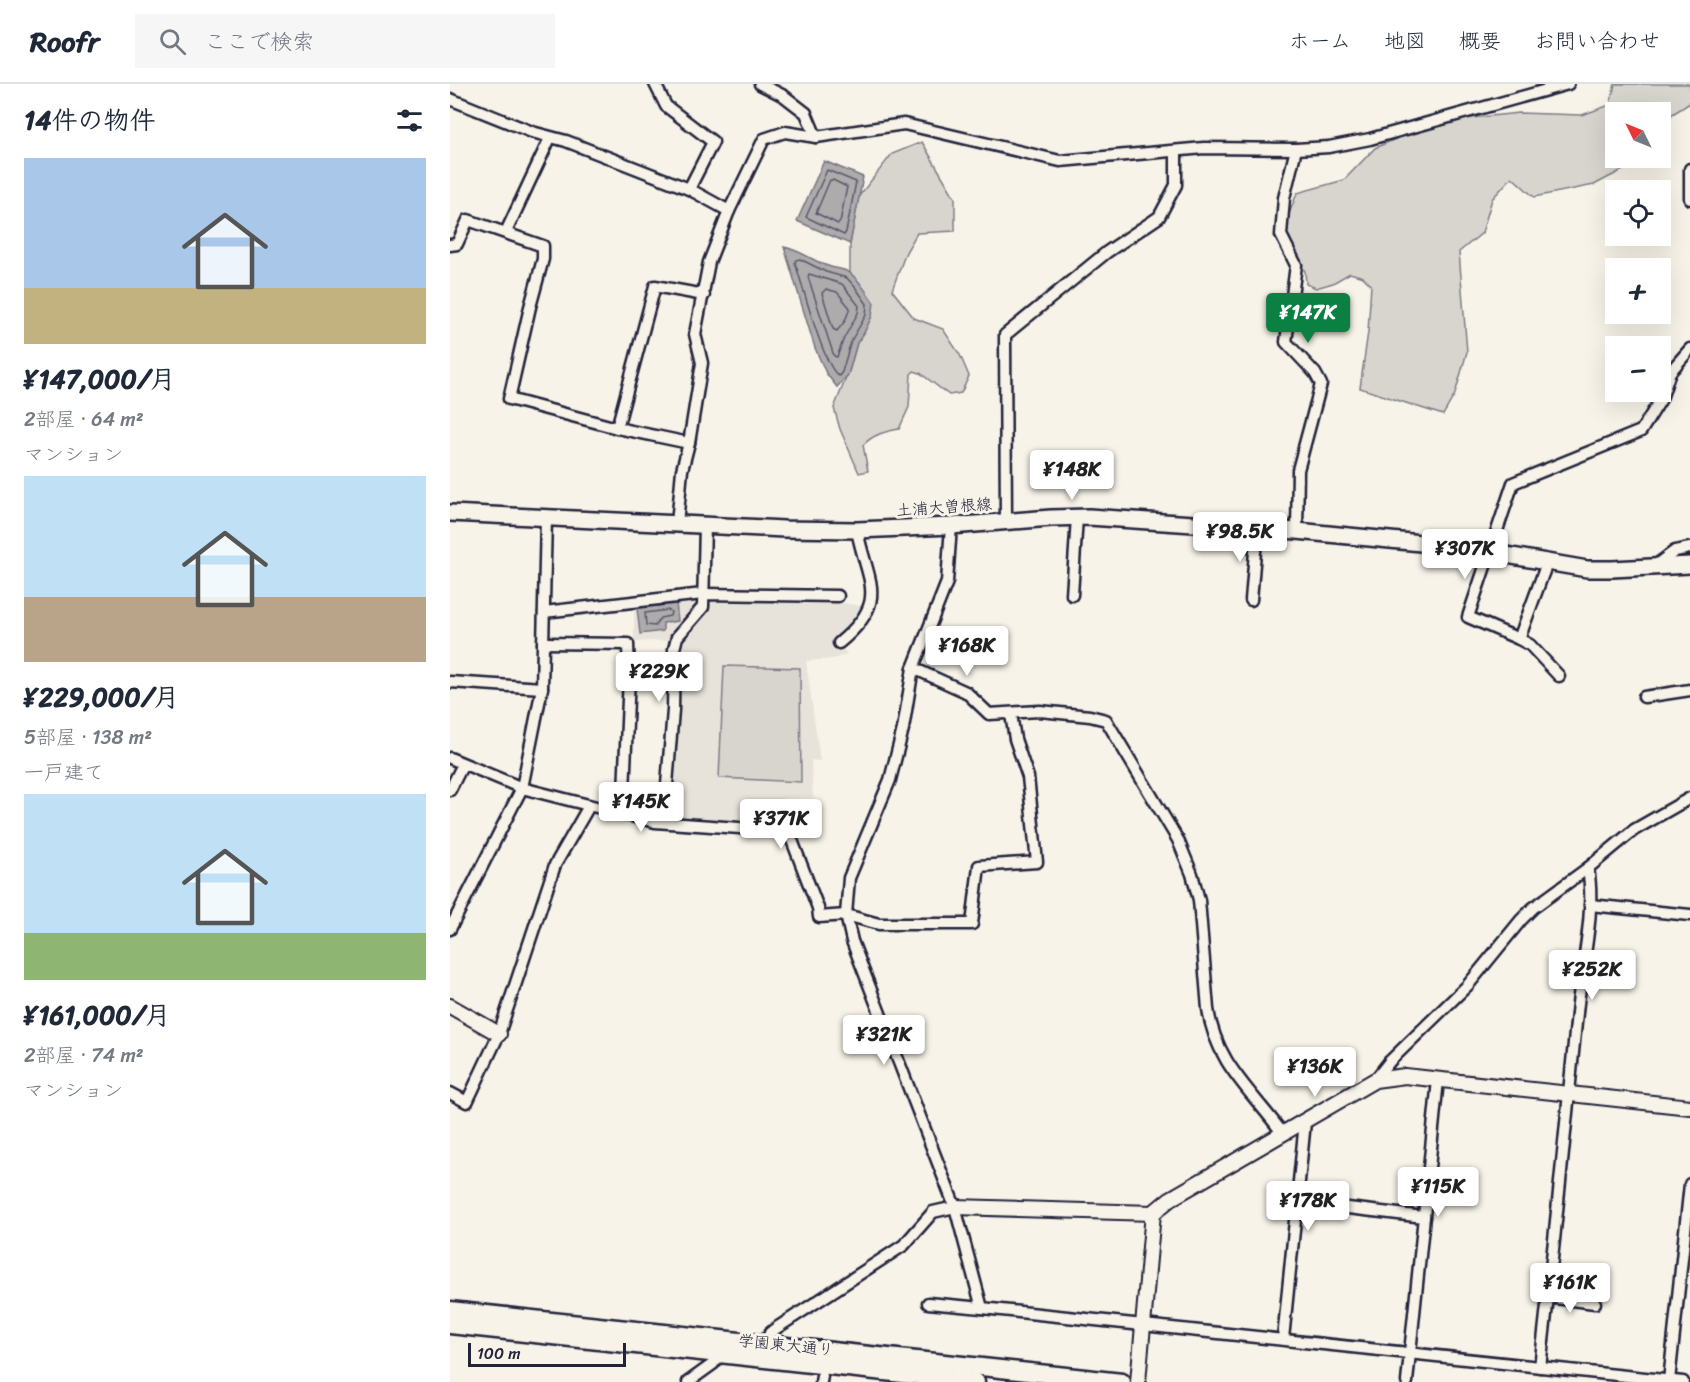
<!DOCTYPE html>
<html lang="ja">
<meta charset="utf-8">
<style>
body{margin:0;font-family:Sriracha,"Klee One",sans-serif;background:#f6f6f7;color:#1f2937;height:100vh;display:flex;flex-direction:column;font-size:22px;white-space:nowrap}
*{box-sizing:border-box;margin:0}
p{font-size:20px;color:#747a83}
.icon{flex:none;width:33px;height:33px;fill:none;stroke:currentColor;stroke-width:2;stroke-linecap:round;stroke-linejoin:round}
.map{position:relative;flex:1;overflow:hidden}
.side{display:flex;flex-direction:column;background:#fff;width:450px}
.side>*{flex:none}
.needle{width:39px;rotate:313deg}
.controls{position:absolute;left:1155px;top:18px;display:grid;gap:12px}
.controls a{display:grid;place-items:center;width:66px;height:66px;border-radius:0px;background:#fff;box-shadow:0 6px 24px #0002;font-size:30px}
.scale{position:absolute;left:18px;bottom:15px;width:158px;box-sizing:border-box;padding-left:6px;border:3px solid #22223b;border-top:0;font-size:16px;line-height:21px;white-space:nowrap;color:#22223b;-webkit-text-stroke:4px #f7f3e8;paint-order:stroke}
.price{position:absolute;translate:-50% -51px;padding:0 14px;border-radius:6px;background:#fff;color:#222;font-size:20px;line-height:39px;filter:drop-shadow(0 2px 3px #0008)}
.price::after{content:'';position:absolute;left:50%;top:36px;width:18px;height:14px;margin-left:-9px;background:inherit;clip-path:polygon(0 0,100% 0,50% 100%)}
.price.selected{background:#0b8043;color:#fff}
ul{padding:0;list-style:none}
li{display:grid;align-content:center;gap:12px;height:318px;padding:0 24px}
li span{display:grid;place-items:center;height:186px;border-radius:0px;color:#555}
li>.icon{margin-inline-start:auto}
span .icon{width:108px;height:108px;fill:#fffc;stroke-width:1}
li b{font-size:26px}
h2{display:flex;justify-content:space-between;align-items:center;height:72px;padding:0 24px;font-size:26px}
header{display:flex;align-items:center;gap:36px;box-sizing:border-box;height:84px;padding:0 30px;background:#fff;border-bottom:2px solid #e0e1e3}
header strong{font-size:28px}
nav{display:flex;gap:33px;margin-inline-start:auto;font-size:21px}
.search{width:420px;height:54px;background:#f6f6f7;display:flex;align-items:center;gap:15px;box-sizing:border-box;padding:0 21px;border-radius:0px;color:#747a83;font-size:22px}
main{display:flex;flex:1;min-height:0}
.map>svg:first-child{display:block}
.built{fill:#e7e3db}
.green{fill:#d8d5cf;stroke:#7d7c85;stroke-width:1.5}
.water{fill:#aeabad;stroke:#76747f;stroke-width:1.5}
.lines{fill:none;stroke-linecap:round;stroke-linejoin:round}
.shore{stroke:#5a5969;stroke-width:1.5}
.minor-casing{stroke:#22223b;stroke-width:15}
.tertiary-casing{stroke:#22223b;stroke-width:18}
.secondary-casing{stroke:#22223b;stroke-width:20}
.primary-casing{stroke:#22223b;stroke-width:21}
.minor{stroke:#f7f3e8;stroke-width:10}
.tertiary{stroke:#f7f3e8;stroke-width:14}
.secondary{stroke:#f7f3e8;stroke-width:15}
.primary{stroke:#f7f3e8;stroke-width:16}
.labels{text-anchor:middle;dominant-baseline:central;stroke-width:6;stroke-linejoin:round;paint-order:stroke}
.street-label{font-size:16px;fill:#22223b;stroke:#f7f3e8}
</style>
<header>
<strong>Roofr</strong>
<div class="search"><svg class="icon" aria-label="search" viewBox="0 0 24 24"><circle cx="10" cy="10" r="6"/><path d="M15 15l6 6"/></svg>ここで検索</div>
<nav><a>ホーム</a><a>地図</a><a>概要</a><a>お問い合わせ</a></nav>
</header>
<main>
<section class="side">
<h2>14件の物件<svg class="icon" aria-label="filters" viewBox="0 0 24 24"><path d="M4 7h16M4 17h16"/><circle cx="9" cy="7" r="2"/><circle cx="15" cy="17" r="2"/></svg></h2>
<ul>
<li><span style="background:linear-gradient(#a9c7e8 70%,#c2b280 0)"><svg class="icon" aria-label="home" viewBox="0 0 24 24"><path d="M3 11l9-7 9 7M6 9v11h12V9"/></svg></span><div><b>¥147,000/月</b><p>2部屋 · 64 m²</p><p>マンション</p></div></li>
<li><span style="background:linear-gradient(#bfe0f5 65%,#b9a48a 0)"><svg class="icon" aria-label="home" viewBox="0 0 24 24"><path d="M3 11l9-7 9 7M6 9v11h12V9"/></svg></span><div><b>¥229,000/月</b><p>5部屋 · 138 m²</p><p>一戸建て</p></div></li>
<li><span style="background:linear-gradient(#bfe0f5 75%,#8fb573 0)"><svg class="icon" aria-label="home" viewBox="0 0 24 24"><path d="M3 11l9-7 9 7M6 9v11h12V9"/></svg></span><div><b>¥161,000/月</b><p>2部屋 · 74 m²</p><p>マンション</p></div></li>
</ul>
</section>
<div class="map">
<svg width="1240" height="1298" viewBox="0 0 1240 1298">
<rect width="100%" height="100%" fill="#f7f3e8"/>
<filter id="ink" filterUnits="userSpaceOnUse"><feTurbulence type="fractalNoise" baseFrequency=".0167" numOctaves="2"/><feDisplacementMap in="SourceGraphic" scale="12" xChannelSelector="R" yChannelSelector="G"/><feConvolveMatrix kernelMatrix="1 2 1 2 8 2 1 2 1" color-interpolation-filters="sRGB"/></filter>
<g filter="url(#ink)">
<path class="built" d="M 259,513 L 386,518 L 412,522 L 406,536 L 386,555 L 397,570 L 383,575 L 356,577 L 370,677 L 361,676 L 363,713 L 333,714 L 341,745 L 328,741 L 219,733 L 229,556 L 184,558 L 184,522 Z"/>
<g class="green">
<path d="M 1165,0 L 1240,0 L 1240,19 L 1221,31 L 1216,52 L 1211,57 L 1210,28 L 1166,28 L 1166,74 L 1193,74 L 1188,78 L 1144,101 L 1084,113 L 1062,93 L 1042,115 L 1032,149 L 1009,168 L 1017,268 L 1005,310 L 993,331 L 910,304 L 918,248 L 921,201 L 913,193 L 900,189 L 883,199 L 866,204 L 856,200 L 855,187 L 831,151 L 847,109 L 894,96 L 925,64 L 984,38 L 1069,29 L 1132,31 L 1160,21 Z"/>
<path d="M 472,58 L 505,114 L 505,147 L 467,149 L 456,168 L 442,206 L 464,234 L 493,245 L 510,271 L 519,292 L 511,309 L 499,311 L 470,289 L 464,287 L 461,290 L 459,323 L 449,345 C 434,348 424,350 413,361 L 418,387 L 409,389 L 390,345 L 384,324 L 400,284 L 407,259 L 410,199 L 400,189 L 400,160 L 409,112 L 442,70 Z"/>
<path d="M 274,582 L 350,584 L 351,698 L 269,694 Z"/>
</g>
<g class="water">
<path d="M 374,77 L 413,93 L 400,160 L 347,137 Z"/>
<path d="M 334,163 C 350,166 363,177 378,182 C 385,185 393,184 400,189 C 410,197 417,209 424,219 L 422,232 L 414,249 L 407,259 L 398,291 L 387,303 L 376,289 L 365,264 Z"/>
<path d="M 226,519 L 228,537 L 213,539 L 213,547 L 190,550 L 187,524 Z"/>
</g>
<g class="lines">
<g class="shore">
<path d="M 377,86 L 406,98 L 396,148 L 394,151 L 356,133 Z"/>
<path d="M 380,96 L 383,96 L 397,103 L 390,138 L 388,140 L 366,129 Z"/>
<path d="M 350,175 L 376,188 L 397,194 L 405,203 L 417,220 L 416,231 L 401,257 L 392,288 L 389,292 C 374,285 352,198 345,179 L 346,176 Z"/>
<path d="M 359,190 L 392,200 L 409,222 L 408,229 L 394,254 L 387,273 L 384,272 L 358,193 Z"/>
<path d="M 376,205 L 387,208 L 400,224 L 395,237 L 387,247 L 383,245 L 372,209 Z"/>
<path d="M 218,526 L 221,528 L 220,532 L 210,534 L 205,542 L 196,541 L 195,529 Z"/>
</g>
<defs>
<g id="minor">
<path d="M 205,0 L 216,22 L 263,58 L 239,105"/>
<path d="M 310,0 L 334,12 L 356,29 L 366,53"/>
<path d="M 0,15 L 82,48 L 116,57 L 239,105 L 279,127"/>
<path d="M 846,65 L 834,114 L 831,151 L 846,181 L 836,258 L 865,289 L 871,300 L 848,386 L 847,447"/>
<path d="M 1240,85 L 1240,115"/>
<path d="M 56,148 L 100,54"/>
<path d="M 0,161 L 7,160 L 18,136 L 93,162 L 93,175 L 80,223 L 59,315 L 167,344 L 239,359"/>
<path d="M 167,344 L 205,202 L 254,211"/>
<path d="M 556,437 L 555,251 L 657,168 L 709,133 L 726,101 L 726,68"/>
<path d="M 227,440 L 232,386 L 239,359 L 252,279 L 245,250 L 259,178 L 279,127 L 314,55 L 335,48 L 366,53 L 454,40 L 610,77 L 754,64 L 846,65 L 879,63 L 920,55 L 1118,0"/>
<path d="M 501,442 L 497,498 L 463,584 L 453,645 L 440,696 L 399,794 L 396,831 L 402,857 L 505,1123 L 532,1224 L 1233,1298"/>
<path d="M 1097,479 L 1069,555 L 1018,533 L 1063,399 L 1191,347 L 1211,315 L 1220,288 L 1240,265"/>
<path d="M 1206,481 L 1225,467 L 1240,464"/>
<path d="M 622,511 L 627,433"/>
<path d="M 801,516 L 807,444"/>
<path d="M 94,528 L 253,510 L 388,512"/>
<path d="M 1069,555 L 1080,561 L 1109,592"/>
<path d="M 93,559 L 178,560 L 179,592 L 173,731"/>
<path d="M 389,559 C 441,516 417,499 407,446"/>
<path d="M 463,584 L 516,608 L 539,630 L 590,627 L 640,632 L 656,636 L 728,756 L 742,790 L 749,816 L 758,925 C 766,980 802,1007 833,1050"/>
<path d="M 0,598 L 92,604"/>
<path d="M 1194,613 L 1240,606"/>
<path d="M 0,674 L 72,704 L 205,738 L 332,747 L 340,751 L 368,824 L 369,833 L 396,831 L 429,840 L 522,840 L 529,782 L 587,778 L 578,693 L 565,655 L 561,630"/>
<path d="M 0,706 L 13,680"/>
<path d="M 214,738 L 223,626 L 224,565 L 227,553 L 253,523 L 255,441"/>
<path d="M 1140,821 L 1240,831"/>
<path d="M 0,845 L 72,704 L 92,604 L 96,434"/>
<path d="M 925,996 L 940,977 L 1018,901 L 1071,836 L 1083,824 L 1138,784 L 1184,746 L 1240,714"/>
<path d="M 0,1009 L 17,1018 L 49,950 L 105,781 L 139,722"/>
<path d="M 847,1118 L 974,1133"/>
<path d="M 1097,1213 L 1145,1219"/>
<path d="M 478,1219 L 532,1224"/>
<path d="M 833,1255 L 855,1038"/>
<path d="M 317,1259 L 320,1249 L 325,1245 L 454,1161 L 483,1128 L 505,1123"/>
<path d="M 1090,1283 C 1104,1165 1115,1047 1127,929 C 1131,883 1146,830 1138,784"/>
<path d="M 1219,1297 L 1240,1100"/>
<path d="M 238,1298 L 263,1280 L 271,1270"/>
<path d="M 371,1298 L 372,1292"/>
<path d="M 957,1298 L 988,996"/>
</g>
<g id="tertiary">
<path d="M 0,922 L 49,950"/>
<path d="M 505,1123 L 703,1129 L 720,1115 L 925,996 L 955,992 L 1240,1023"/>
<path d="M 688,1298 L 703,1129"/>
</g>
<path id="secondary" d="M 0,429 L 334,445 L 407,446 L 501,442 L 601,434 L 639,433 L 847,447 L 971,459 L 1039,468 L 1137,485 L 1162,485 L 1240,481"/>
<g id="primary">
<path d="M 0,1226 L 672,1298"/>
<path d="M 0,1241 L 526,1298"/>
</g>
</defs>
<use href="#minor" class="minor-casing"/>
<use href="#tertiary" class="tertiary-casing"/>
<use href="#secondary" class="secondary-casing"/>
<use href="#primary" class="primary-casing"/>
<use href="#minor" class="minor"/>
<use href="#tertiary" class="tertiary"/>
<use href="#secondary" class="secondary"/>
<use href="#primary" class="primary"/>
</g>
</g>
<g class="labels">
<g class="street-label">
<text transform="translate(494 423) rotate(-4)">土浦大曽根線</text>
<text transform="translate(336 1261) rotate(6)">学園東大通り</text>
</g>
</g>
</svg>
<div class="controls">
<a><svg class="needle" viewBox="-14 -14 28 28"><path d="M0-13l5 13h-10z" fill="#e53935"/><path d="M0 13l5-13h-10z" fill="#747a83"/></svg></a>
<a><svg class="icon" aria-label="locate" viewBox="0 0 24 24"><circle cx="12" cy="12" r="6"/><path d="M12 2v4M12 18v4M2 12h4M18 12h4"/></svg></a>
<a>+</a>
<a>−</a>
</div>
<div class="scale">100 m</div>
<b class="price selected" style="left:858px;top:260px">¥147K</b>
<b class="price" style="left:622px;top:417px">¥148K</b>
<b class="price" style="left:790px;top:479px">¥98.5K</b>
<b class="price" style="left:1015px;top:496px">¥307K</b>
<b class="price" style="left:517px;top:593px">¥168K</b>
<b class="price" style="left:209px;top:619px">¥229K</b>
<b class="price" style="left:191px;top:749px">¥145K</b>
<b class="price" style="left:331px;top:766px">¥371K</b>
<b class="price" style="left:1142px;top:917px">¥252K</b>
<b class="price" style="left:434px;top:982px">¥321K</b>
<b class="price" style="left:865px;top:1014px">¥136K</b>
<b class="price" style="left:988px;top:1134px">¥115K</b>
<b class="price" style="left:858px;top:1148px">¥178K</b>
<b class="price" style="left:1120px;top:1230px">¥161K</b>
</div>
</main>
